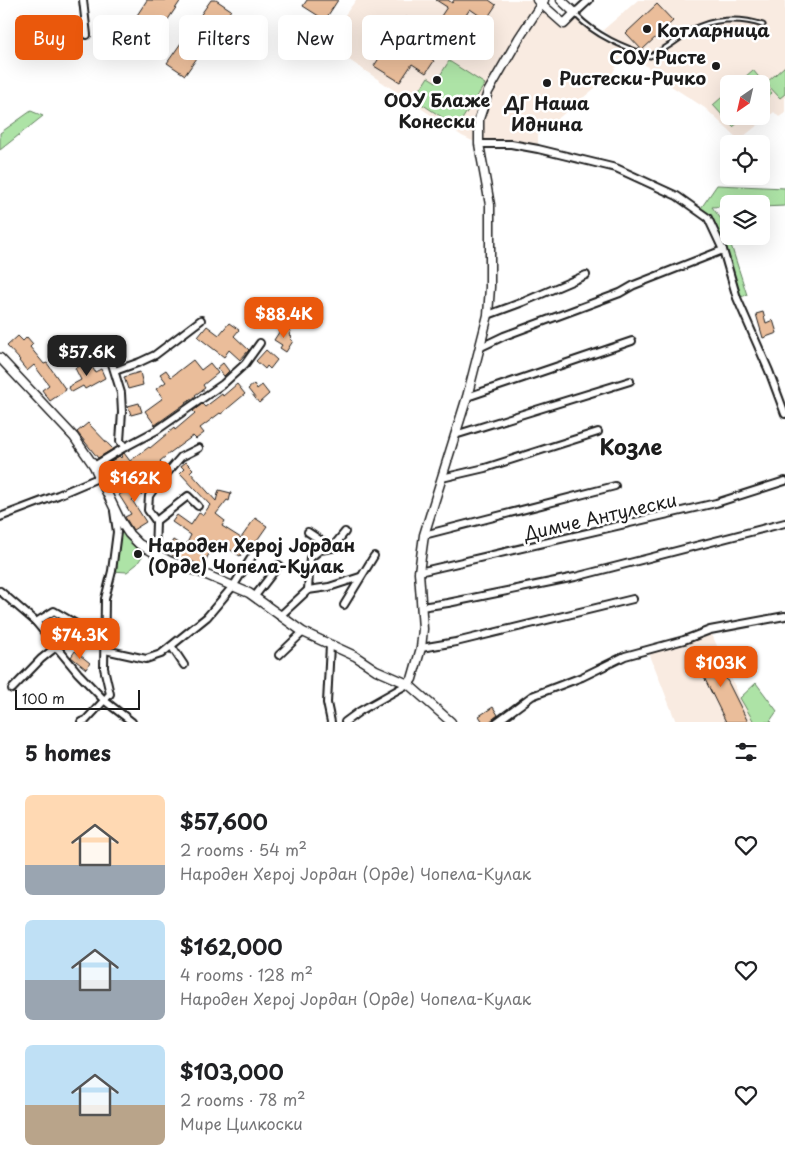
<!DOCTYPE html>
<meta charset="utf-8">
<style>
body{margin:0;font-family:"Playpen Sans",sans-serif;background:#f2f2f2;color:#202124;height:100vh;display:flex;flex-direction:column;font-size:19px;white-space:nowrap}
*{box-sizing:border-box;margin:0}
p{font-size:16px;color:#757577}
.icon{flex:none;width:28px;height:28px;fill:none;stroke:currentColor;stroke-width:2;stroke-linecap:round;stroke-linejoin:round}
.map{position:relative;height:722px;overflow:hidden}
.details{display:flex;flex-direction:column;background:#fff;flex:1}
.details>*{flex:none}
.guide{position:absolute;left:15px;top:15px;width:500px;height:45px;display:flex;gap:10px}
.needle{width:32px;rotate:214deg}
.tools{position:absolute;left:720px;top:75px;display:grid;gap:10px}
.tools a{display:grid;place-items:center;width:50px;height:50px;border-radius:8px;background:#fff;box-shadow:0 5px 20px #0002;font-size:25px}
.scale{position:absolute;left:15px;bottom:12px;width:125px;box-sizing:border-box;padding-left:5px;border:2px solid #1c1c1c;border-top:0;font-size:14px;line-height:18px;white-space:nowrap;color:#1c1c1c;-webkit-text-stroke:4px #fff;paint-order:stroke}
.price{position:absolute;translate:-50% -42px;padding:0 11px;border-radius:10px;background:#ea580c;color:#fff;font-size:16px;line-height:32px;filter:drop-shadow(0 1px 2px #0008)}
.price::after{content:'';position:absolute;left:50%;top:30px;width:15px;height:11px;margin-left:-8px;background:inherit;clip-path:polygon(0 0,100% 0,50% 100%)}
.price.current{background:#222;color:#fff}
ul{padding:0;list-style:none}
li{display:flex;align-items:center;gap:15px;height:125px;padding:0 25px}
li span{display:grid;place-items:center;flex:none;width:140px;height:100px;border-radius:8px;color:#555}
li>.icon{margin-inline-start:auto}
span .icon{width:60px;height:60px;fill:#fffc;stroke-width:1}
li b{font-size:21px}
h2{display:flex;justify-content:space-between;align-items:center;height:60px;padding:0 25px;font-size:21px}
.chip{padding:0 18px;border-radius:8px;background:#fff;box-shadow:0 5px 20px #0002;font-size:18px;line-height:45px}
.chip.current{background:#ea580c;color:#fff}
.map>svg:first-child{display:block}
.built{fill:#f9ebe1;fill-rule:evenodd}
.green{fill:#ade3a6;stroke:#648061}
.building{fill:#eabd9a;stroke:#1c1c1c}
.lines{fill:none;stroke-linecap:round;stroke-linejoin:round}
.service-casing{stroke:#1c1c1c;stroke-width:7}
.minor-casing{stroke:#1c1c1c;stroke-width:10}
.tertiary-casing{stroke:#1c1c1c;stroke-width:11}
.service{stroke:#fff;stroke-width:3}
.minor{stroke:#fff;stroke-width:6}
.tertiary{stroke:#fff;stroke-width:8}
.poi-dot{fill:#1c1c1c;stroke:#fff;stroke-width:2}
.labels{text-anchor:middle;dominant-baseline:central;stroke-width:5;stroke-linejoin:round;paint-order:stroke}
.poi-label{font-size:18px;font-weight:bold;fill:#1c1c1c;stroke:#fff;text-anchor:start}
.street-label{font-size:18px;fill:#1c1c1c;stroke:#fff}
.district-label{font-size:22px;font-weight:bold;fill:#1c1c1c;stroke:#fff}
</style>
<div class="map">
<svg width="785" height="722" viewBox="0 0 785 722">
<rect width="100%" height="100%" fill="#fff"/>
<filter id="ink" filterUnits="userSpaceOnUse"><feTurbulence type="fractalNoise" baseFrequency=".02" numOctaves="2"/><feDisplacementMap in="SourceGraphic" scale="10" xChannelSelector="R" yChannelSelector="G"/><feConvolveMatrix kernelMatrix="1 2 1 2 8 2 1 2 1" color-interpolation-filters="sRGB"/></filter>
<g filter="url(#ink)">
<g class="built">
<path d="M 356,0 L 537,0 L 564,24 L 575,13 L 582,21 L 616,44 L 623,47 L 603,30 L 638,0 L 785,0 L 785,113 L 779,117 L 774,112 L 739,140 L 705,108 L 668,84 L 626,49 L 612,74 L 538,135 L 538,149 L 479,144 L 462,136 L 324,43 ZM 729,84 L 761,84 L 761,116 L 729,116 Z"/>
<path d="M 710,630 L 740,698 L 754,722 L 676,722 L 648,650 Z"/>
</g>
<g class="green">
<path d="M 449,61 L 485,84 L 457,127 L 414,99 L 428,77 L 436,82 Z"/>
<path d="M 785,66 L 785,94 L 780,98 L 766,83 Z"/>
<path d="M 753,70 L 772,93 L 761,103 L 761,84 L 737,84 Z"/>
<path d="M 729,91 L 729,116 L 746,116 L 733,127 L 713,105 Z"/>
<path d="M 31,111 L 43,116 L 0,150 L 0,133 Z"/>
<path d="M 717,185 L 785,188 L 785,206 L 761,207 L 761,204 L 729,204 L 729,206 L 712,207 L 724,223 L 747,295 L 737,298 L 708,218 L 699,211 Z"/>
<path d="M 120,520 L 147,549 L 137,564 L 127,572 L 112,571 Z"/>
<path d="M 756,683 L 777,711 L 770,721 L 772,722 L 754,722 L 740,698 Z"/>
</g>
<g class="building">
<path d="M 147,0 L 181,0 L 149,48 L 126,32 Z"/>
<path d="M 211,0 L 216,0 L 231,10 L 185,75 L 167,63 Z"/>
<path d="M 307,0 L 338,0 L 325,20 L 303,6 Z"/>
<path d="M 436,0 L 448,0 L 452,3 L 454,0 L 489,0 L 496,5 L 486,20 L 470,9 L 454,33 L 437,22 L 447,7 Z"/>
<path d="M 657,4 L 673,21 L 642,50 L 626,33 Z"/>
<path d="M 406,17 L 432,34 L 421,52 L 434,61 L 426,73 L 412,64 L 400,82 L 374,66 Z"/>
<path d="M 763,312 L 766,323 L 773,320 L 777,333 L 763,338 L 756,314 Z"/>
<path d="M 229,323 L 239,330 L 234,336 L 249,350 L 240,360 L 229,350 L 224,357 L 198,337 L 207,326 L 219,335 Z"/>
<path d="M 283,326 L 291,331 L 289,335 L 292,337 L 290,339 L 293,341 L 286,352 L 280,348 L 282,345 L 274,340 Z"/>
<path d="M 18,336 L 23,341 L 27,337 L 33,344 L 30,347 L 44,364 L 47,363 L 66,390 L 50,401 L 42,390 L 49,385 L 34,365 L 27,371 L 19,361 L 20,360 L 7,346 Z"/>
<path d="M 266,350 L 277,360 L 270,369 L 267,366 L 265,369 L 256,361 Z"/>
<path d="M 193,360 L 201,370 L 210,363 L 218,373 L 203,385 L 205,388 L 195,395 L 196,396 L 155,425 L 145,411 L 163,398 L 156,389 L 166,382 L 160,374 L 166,370 L 171,377 Z"/>
<path d="M 89,361 L 95,372 L 101,369 L 105,378 L 85,389 L 83,386 L 72,392 L 68,387 L 81,380 L 75,368 Z"/>
<path d="M 223,363 L 229,371 L 224,376 L 217,368 Z"/>
<path d="M 140,372 L 143,385 L 128,389 L 124,377 Z"/>
<path d="M 237,384 L 245,394 L 221,414 L 220,413 L 200,428 L 204,433 L 196,439 L 193,436 L 171,452 L 160,461 L 161,462 L 140,479 L 130,465 L 116,476 L 114,474 L 110,478 L 104,470 L 107,468 L 105,465 L 119,456 L 121,458 L 122,455 L 124,453 L 130,461 L 149,447 L 150,448 L 174,428 L 175,430 L 195,413 L 193,411 L 202,404 L 205,407 L 222,394 L 223,396 Z"/>
<path d="M 254,384 L 257,389 L 262,385 L 269,394 L 259,403 L 248,389 Z"/>
<path d="M 139,403 L 142,412 L 131,415 L 128,406 Z"/>
<path d="M 88,423 L 113,449 L 98,458 L 77,432 Z"/>
<path d="M 186,462 L 193,469 L 190,472 L 216,501 L 219,490 L 231,493 L 229,501 L 227,500 L 216,514 L 225,521 L 222,526 L 241,538 L 255,518 L 267,526 L 253,546 L 250,544 L 244,553 L 243,552 L 240,556 L 216,541 L 202,567 L 186,558 L 185,561 L 175,557 L 167,551 L 173,540 L 185,547 L 191,535 L 172,522 L 177,515 L 191,525 L 199,513 L 203,515 L 210,505 L 180,473 L 184,469 L 181,466 Z"/>
<path d="M 145,479 L 150,486 L 147,491 L 132,500 L 146,522 L 133,530 L 125,517 L 131,514 L 119,495 Z"/>
<path d="M 712,650 L 748,722 L 726,722 L 695,659 Z"/>
<path d="M 75,651 L 90,663 L 86,669 L 71,657 Z"/>
<path d="M 493,707 L 498,715 L 489,722 L 483,722 L 479,716 Z"/>
</g>
<g class="lines">
<defs>
<path id="service" d="M 576,15 C 596,36 623,47 650,56 C 665,50 677,40 690,31 C 711,18 740,17 763,25"/>
<g id="minor">
<path d="M 83,0 L 87,35"/>
<path d="M 575,13 L 589,0"/>
<path d="M 479,144 L 511,144 L 538,149 L 616,168 L 677,196 L 708,218 L 723,250 L 737,298 L 769,371 L 785,414"/>
<path d="M 488,315 L 523,302 L 586,275"/>
<path d="M 481,347 L 504,336 L 620,293 L 634,285 L 723,250"/>
<path d="M 109,354 L 121,393 L 122,412 L 120,441 L 125,447"/>
<path d="M 115,371 L 140,362 L 155,355 L 201,320"/>
<path d="M 467,397 L 632,341"/>
<path d="M 455,435 L 630,381"/>
<path d="M 94,466 L 125,447 L 157,430 L 223,384 L 245,364 L 260,343"/>
<path d="M 442,478 L 485,468 L 598,432"/>
<path d="M 0,517 L 58,495 L 98,478"/>
<path d="M 156,521 L 148,510 L 149,496 L 156,486 L 181,457 L 199,448"/>
<path d="M 308,532 L 332,548"/>
<path d="M 424,535 L 615,486"/>
<path d="M 155,555 L 156,521 L 188,496 L 198,506"/>
<path d="M 419,572 L 716,503 L 785,481"/>
<path d="M 308,590 L 310,558 L 320,550 L 332,548 L 345,532"/>
<path d="M 0,591 L 36,622 L 78,673 L 105,701 L 132,722"/>
<path d="M 255,596 L 279,565"/>
<path d="M 344,605 L 374,556"/>
<path d="M 421,607 L 448,603 L 575,577 L 785,523"/>
<path d="M 280,616 L 308,590 L 329,587 L 360,577"/>
<path d="M 36,622 L 54,611 L 85,629 L 105,633"/>
<path d="M 330,645 L 327,703 L 331,722"/>
<path d="M 172,647 L 184,665"/>
<path d="M 421,648 L 456,642 L 633,599"/>
<path d="M 105,650 L 146,659 L 161,654 L 207,617 L 234,585 L 253,555"/>
<path d="M 279,655 L 303,632"/>
<path d="M 12,689 L 41,659 L 56,647"/>
<path d="M 81,722 L 86,720 L 110,694 L 104,668 L 105,599 L 112,571 L 117,532 L 114,511"/>
<path d="M 345,722 L 360,711 L 408,684"/>
<path d="M 497,722 L 532,696 L 582,677 L 625,656 L 684,640 L 710,630 L 785,616"/>
</g>
<g id="tertiary">
<path d="M 537,0 L 564,24 L 575,13 L 561,0"/>
<path d="M 0,358 L 74,437 L 94,466 L 120,520 L 129,534 L 139,544 L 169,561 L 202,573 L 249,593 L 303,632 L 355,656 L 376,670 L 408,684 L 451,722"/>
<path d="M 408,684 L 412,679 L 421,648 L 423,629 L 419,572 L 424,535 L 467,397 L 488,315 L 490,287 L 490,205 L 479,144 L 479,119 L 488,92 L 519,38 L 544,0"/>
</g>
</defs>
<use href="#service" class="service-casing"/>
<use href="#minor" class="minor-casing"/>
<use href="#tertiary" class="tertiary-casing"/>
<use href="#service" class="service"/>
<use href="#minor" class="minor"/>
<use href="#tertiary" class="tertiary"/>
</g>
</g>
<g class="poi-dot">
<circle cx="647" cy="29" r="5"/>
<circle cx="716" cy="66" r="5"/>
<circle cx="437" cy="80" r="5"/>
<circle cx="547" cy="83" r="5"/>
<circle cx="138" cy="554" r="5"/>
</g>
<g class="labels">
<g class="poi-label">
<text x="657" y="29">Котларница</text>
<text x="706" y="56" text-anchor="end">СОУ Ристе<tspan x="706" dy="21">Ристески-Ричко</tspan></text>
<text x="437" y="99" text-anchor="middle">ООУ Блаже<tspan x="437" dy="21">Конески</tspan></text>
<text x="547" y="102" text-anchor="middle">ДГ Наша<tspan x="547" dy="21">Иднина</tspan></text>
<text x="148" y="544">Народен Херој Јордан<tspan x="148" dy="21">(Орде) Чопела-Кулак</tspan></text>
</g>
<g class="street-label">
<text transform="translate(600 516) rotate(-13)">Димче Антулески</text>
</g>
<g class="district-label">
<text x="631" y="445">Козле</text>
</g>
</g>
</svg>
<div class="tools">
<a><svg class="needle" viewBox="-14 -14 28 28"><path d="M0-13l5 13h-10z" fill="#e53935"/><path d="M0 13l5-13h-10z" fill="#757577"/></svg></a>
<a><svg class="icon" aria-label="locate" viewBox="0 0 24 24"><circle cx="12" cy="12" r="6"/><path d="M12 2v4M12 18v4M2 12h4M18 12h4"/></svg></a>
<a><svg class="icon" aria-label="layers" viewBox="0 0 24 24"><path d="M12 4l9 5-9 5-9-5zM3 14l9 5 9-5"/></svg></a>
</div>
<div class="scale">100 m</div>
<b class="price" style="left:284px;top:339px">$88.4K</b>
<b class="price current" style="left:87px;top:377px">$57.6K</b>
<b class="price" style="left:135px;top:503px">$162K</b>
<b class="price" style="left:80px;top:660px">$74.3K</b>
<b class="price" style="left:721px;top:688px">$103K</b>
<div class="guide">
<a class="chip current">Buy</a>
<a class="chip">Rent</a>
<a class="chip">Filters</a>
<a class="chip">New</a>
<a class="chip">Apartment</a>
</div>
</div>
<section class="details">
<h2>5 homes<svg class="icon" aria-label="filters" viewBox="0 0 24 24"><path d="M4 7h16M4 17h16"/><circle cx="9" cy="7" r="2"/><circle cx="15" cy="17" r="2"/></svg></h2>
<ul>
<li><span style="background:linear-gradient(#ffd9b3 70%,#9aa5b1 0)"><svg class="icon" aria-label="home" viewBox="0 0 24 24"><path d="M3 11l9-7 9 7M6 9v11h12V9"/></svg></span><div><b>$57,600</b><p>2 rooms · 54 m²</p><p>Народен Херој Јордан (Орде) Чопела-Кулак</p></div><svg class="icon" aria-label="heart" viewBox="0 0 24 24"><path d="M12 20l-8-8c-3-5 5-10 8-4 3-6 11-1 8 4z"/></svg></li>
<li><span style="background:linear-gradient(#bfe0f5 60%,#9aa5b1 0)"><svg class="icon" aria-label="home" viewBox="0 0 24 24"><path d="M3 11l9-7 9 7M6 9v11h12V9"/></svg></span><div><b>$162,000</b><p>4 rooms · 128 m²</p><p>Народен Херој Јордан (Орде) Чопела-Кулак</p></div><svg class="icon" aria-label="heart" viewBox="0 0 24 24"><path d="M12 20l-8-8c-3-5 5-10 8-4 3-6 11-1 8 4z"/></svg></li>
<li><span style="background:linear-gradient(#bfe0f5 60%,#b9a48a 0)"><svg class="icon" aria-label="home" viewBox="0 0 24 24"><path d="M3 11l9-7 9 7M6 9v11h12V9"/></svg></span><div><b>$103,000</b><p>2 rooms · 78 m²</p><p>Мире Цилкоски</p></div><svg class="icon" aria-label="heart" viewBox="0 0 24 24"><path d="M12 20l-8-8c-3-5 5-10 8-4 3-6 11-1 8 4z"/></svg></li>
</ul>
</section>
